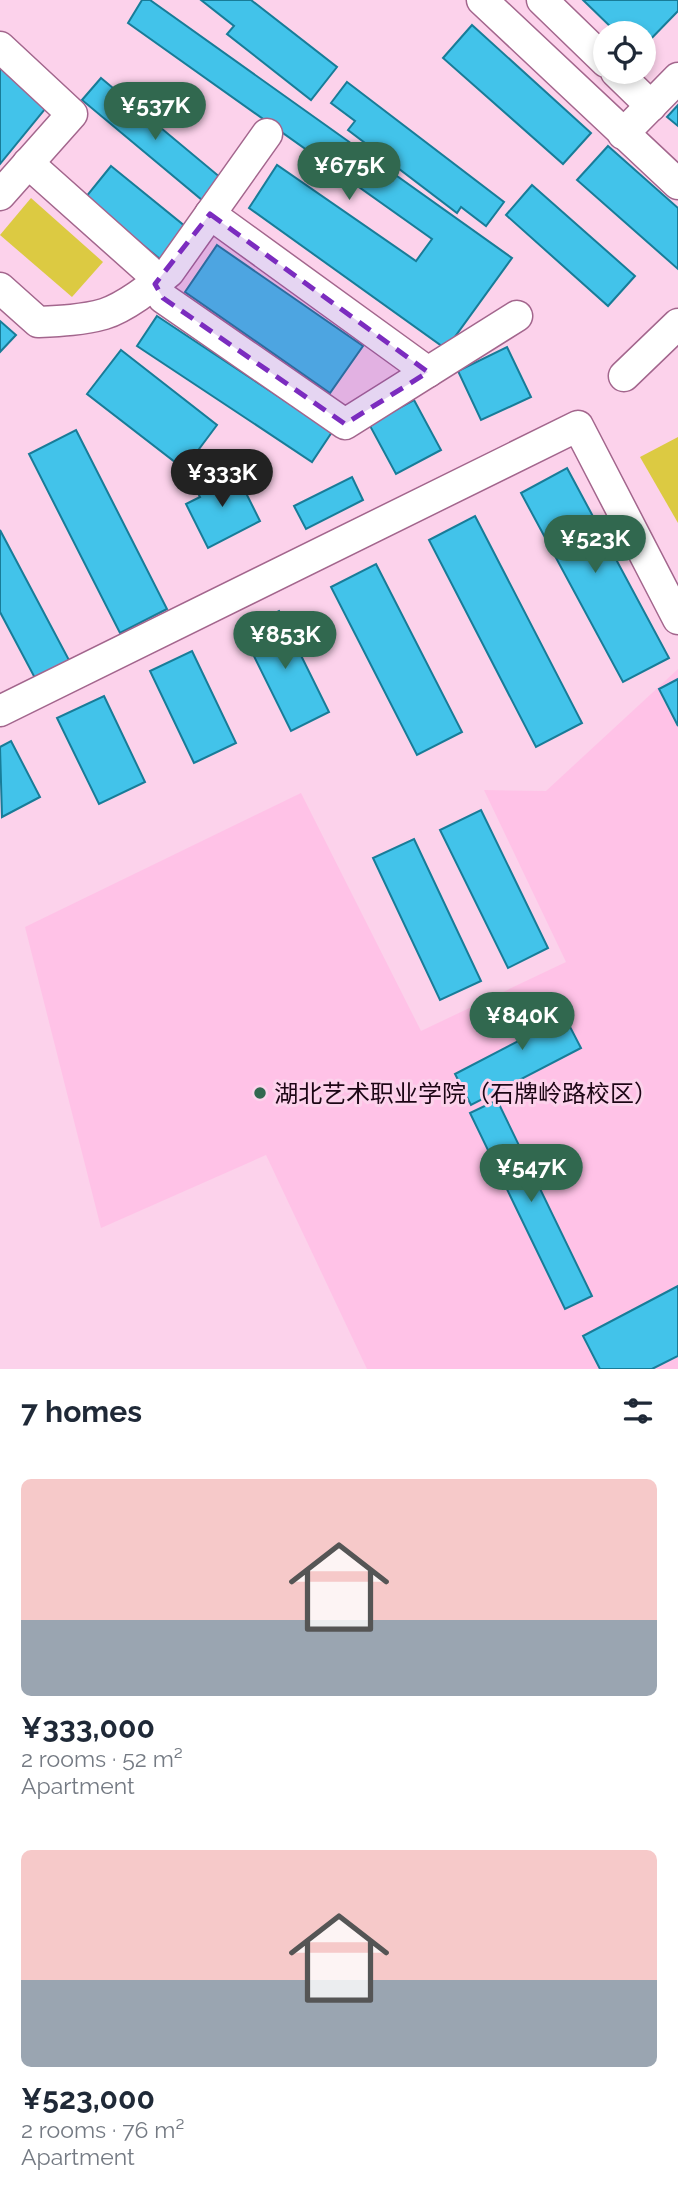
<!DOCTYPE html>
<meta charset="utf-8">
<style>
body{margin:0;font-family:Raleway,"Noto Sans SC",sans-serif;background:#f2f2f3;color:#1f2937;height:100vh;display:flex;flex-direction:column;font-size:26px;white-space:nowrap}
*{box-sizing:border-box;margin:0}
p{font-size:23px;color:#747a83}
.icon{flex:none;width:38px;height:38px;fill:none;stroke:currentColor;stroke-width:2;stroke-linecap:round;stroke-linejoin:round}
.map{position:relative;height:1369px;overflow:hidden}
.panel{display:flex;flex-direction:column;background:#fff;flex:1}
.panel>*{flex:none}
.fabs{position:absolute;left:593px;top:21px;display:grid;gap:14px}
.fabs a{display:grid;place-items:center;width:63px;height:63px;border-radius:50%;background:#fff;box-shadow:0 4px 10px #0003;font-size:35px}
.price{position:absolute;translate:-50% -60px;padding:0 16px;border-radius:24px;background:#31684f;color:#fff;font-size:23px;line-height:46px;filter:drop-shadow(0 2px 4px #0008)}
.price::after{content:'';position:absolute;left:50%;top:42px;width:21px;height:16px;margin-left:-10px;background:inherit;clip-path:polygon(0 0,100% 0,50% 100%)}
.price.on{background:#222;color:#fff}
ul{padding:0;list-style:none}
li{display:grid;align-content:center;gap:14px;height:371px;padding:0 21px}
li span{display:grid;place-items:center;height:217px;border-radius:10px;color:#555}
li>.icon{margin-inline-start:auto}
span .icon{width:126px;height:126px;fill:#fffc;stroke-width:1}
li b{font-size:30px}
h2{display:flex;justify-content:space-between;align-items:center;height:84px;padding:0 21px;font-size:30px}
.map>svg:first-child{display:block}
.built{fill:#ffc2e7}
.green{fill:#dcca42}
.building{fill:#42c3ea;stroke:#187c98;stroke-width:2}
.lines{fill:none;stroke-linecap:round;stroke-linejoin:round}
.minor-casing{stroke:#a3668d;stroke-width:33}
.minor{stroke:#fff;stroke-width:30}
.marked{fill:#7b2cbf;fill-opacity:0.2;stroke:#7b2cbf;stroke-width:5;stroke-dasharray:14 9;stroke-linejoin:round}
.poi-dot{fill:#31684f;stroke:#fcd2eb;stroke-width:2.5}
.labels{text-anchor:middle;dominant-baseline:central;stroke-width:6;stroke-linejoin:round;paint-order:stroke}
.poi-label{font-size:24px;fill:#1c0615;stroke:#fcd2eb;text-anchor:start}
</style>
<div class="map">
<svg width="678" height="1369" viewBox="0 0 678 1369">
<rect width="100%" height="100%" fill="#fcd2eb"/>
<path class="built" d="M 678,669 L 678,1369 L 367,1369 L 266,1155 L 101,1228 L 25,927 L 301,793 L 421,1031 L 566,962 L 484,790 L 546,791 Z"/>
<g class="green">
<path d="M 31,198 L 103,262 L 72,297 L 0,235 Z"/>
<path d="M 678,437 L 678,523 L 640,457 Z"/>
</g>
<g class="building">
<path d="M 142,0 L 150,0 L 512,258 L 446,349 L 249,208 L 277,165 L 416,261 L 432,239 L 128,23 Z"/>
<path d="M 201,0 L 251,0 L 337,67 L 311,100 L 227,34 L 234,26 Z"/>
<path d="M 583,0 L 678,0 L 678,11 L 644,46 L 644,33 L 617,33 Z"/>
<path d="M 472,25 L 591,133 L 563,164 L 443,58 Z"/>
<path d="M 0,62 L 50,103 L 0,164 Z"/>
<path d="M 101,78 L 227,183 L 208,205 L 82,100 Z"/>
<path d="M 347,82 L 504,202 L 486,226 L 461,207 L 457,213 L 348,130 L 355,121 L 331,103 Z"/>
<path d="M 678,105 L 678,126 L 667,117 Z"/>
<path d="M 608,146 L 678,208 L 678,269 L 577,180 Z"/>
<path d="M 111,166 L 186,227 L 160,259 L 85,198 Z"/>
<path d="M 532,185 L 635,276 L 608,306 L 506,215 Z"/>
<path d="M 217,245 L 363,346 L 330,393 L 185,292 Z"/>
<path d="M 157,316 L 332,432 L 312,462 L 137,346 Z"/>
<path d="M 0,321 L 16,335 L 0,352 Z"/>
<path d="M 507,347 L 531,397 L 481,420 L 458,371 Z"/>
<path d="M 121,350 L 217,425 L 184,469 L 87,394 Z"/>
<path d="M 414,400 L 441,450 L 396,474 L 369,424 Z"/>
<path d="M 76,430 L 167,609 L 120,633 L 29,454 Z"/>
<path d="M 567,468 L 669,658 L 623,682 L 521,493 Z"/>
<path d="M 234,469 L 260,521 L 208,548 L 186,504 L 200,497 L 195,488 Z"/>
<path d="M 352,477 L 363,500 L 306,529 L 294,506 Z"/>
<path d="M 475,516 L 582,723 L 536,747 L 429,540 Z"/>
<path d="M 0,530 L 70,662 L 36,680 L 0,612 Z"/>
<path d="M 376,564 L 462,732 L 417,755 L 331,587 Z"/>
<path d="M 279,611 L 329,712 L 291,731 L 241,630 Z"/>
<path d="M 192,651 L 236,743 L 194,763 L 150,671 Z"/>
<path d="M 678,679 L 678,726 L 659,689 Z"/>
<path d="M 104,696 L 145,782 L 99,804 L 57,718 Z"/>
<path d="M 11,741 L 40,797 L 2,817 L 0,747 Z"/>
<path d="M 481,810 L 548,948 L 508,968 L 440,830 Z"/>
<path d="M 414,839 L 481,981 L 440,1000 L 373,858 Z"/>
<path d="M 553,994 L 581,1048 L 471,1105 L 455,1074 L 532,1034 L 520,1011 Z"/>
<path d="M 497,1100 L 592,1296 L 565,1309 L 470,1113 Z"/>
<path d="M 678,1286 L 678,1356 L 652,1369 L 600,1369 L 583,1336 Z"/>
</g>
<g class="lines">
<defs>
<g id="minor">
<path d="M 482,0 L 678,184"/>
<path d="M 542,0 L 606,62"/>
<path d="M 0,47 L 72,114 L 0,195"/>
<path d="M 616,72 L 651,106"/>
<path d="M 623,134 L 678,78"/>
<path d="M 28,163 L 148,270 L 163,298 L 345,424 L 517,316"/>
<path d="M 210,214 L 428,372"/>
<path d="M 0,288 L 38,322 C 60,321 83,320 104,314 C 124,308 153,286 169,272 L 267,134"/>
<path d="M 624,376 L 678,324"/>
<path d="M 0,711 L 578,426 L 678,619"/>
</g>
</defs>
<use href="#minor" class="minor-casing"/>
<use href="#minor" class="minor"/>
</g>
<path class="marked" d="M 210,214 L 428,372 L 345,424 L 163,298 L 155,284 Z"/>
<circle class="poi-dot" cx="260" cy="1093" r="7"/>
<g class="labels">
<g class="poi-label">
<text x="274" y="1093">湖北艺术职业学院（石牌岭路校区）</text>
</g>
</g>
</svg>
<div class="fabs">
<a><svg class="icon" aria-label="locate" viewBox="0 0 24 24"><circle cx="12" cy="12" r="6"/><path d="M12 2v4M12 18v4M2 12h4M18 12h4"/></svg></a>
</div>
<b class="price" style="left:155px;top:142px">¥537K</b>
<b class="price" style="left:349px;top:202px">¥675K</b>
<b class="price on" style="left:222px;top:509px">¥333K</b>
<b class="price" style="left:595px;top:575px">¥523K</b>
<b class="price" style="left:285px;top:671px">¥853K</b>
<b class="price" style="left:522px;top:1052px">¥840K</b>
<b class="price" style="left:531px;top:1204px">¥547K</b>
</div>
<section class="panel">
<h2>7 homes<svg class="icon" aria-label="filters" viewBox="0 0 24 24"><path d="M4 7h16M4 17h16"/><circle cx="9" cy="7" r="2"/><circle cx="15" cy="17" r="2"/></svg></h2>
<ul>
<li><span style="background:linear-gradient(#f6c9c9 65%,#9aa5b1 0)"><svg class="icon" aria-label="home" viewBox="0 0 24 24"><path d="M3 11l9-7 9 7M6 9v11h12V9"/></svg></span><div><b>¥333,000</b><p>2 rooms · 52 m²</p><p>Apartment</p></div></li>
<li><span style="background:linear-gradient(#f6c9c9 60%,#9aa5b1 0)"><svg class="icon" aria-label="home" viewBox="0 0 24 24"><path d="M3 11l9-7 9 7M6 9v11h12V9"/></svg></span><div><b>¥523,000</b><p>2 rooms · 76 m²</p><p>Apartment</p></div></li>
</ul>
</section>
